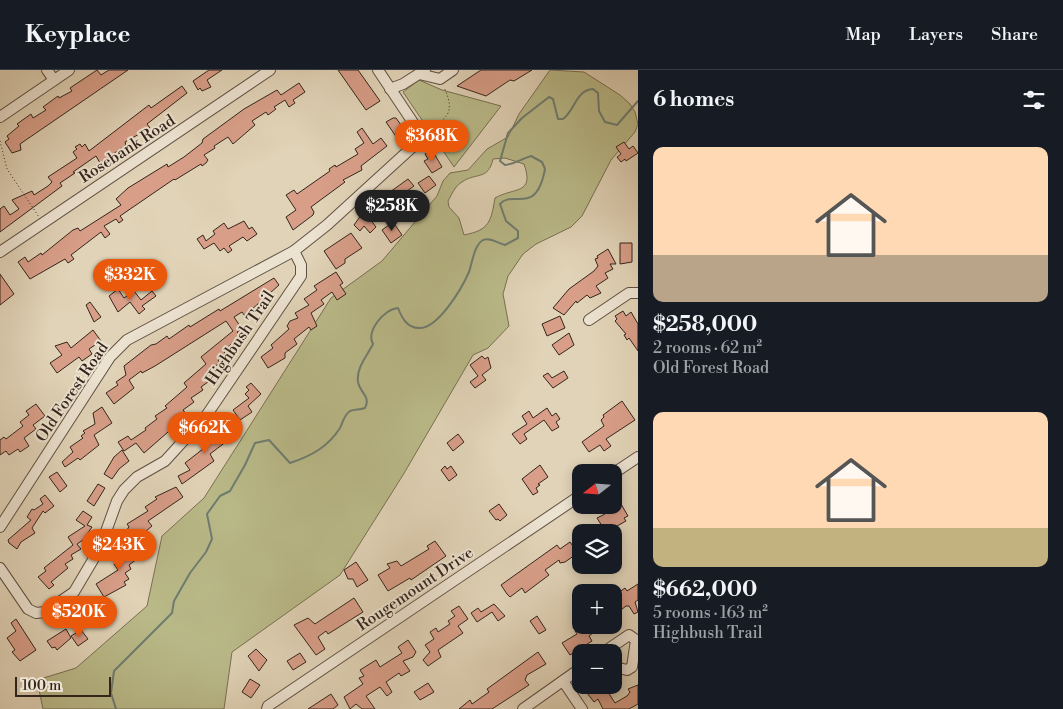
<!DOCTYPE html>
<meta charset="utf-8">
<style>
body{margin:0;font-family:"Libre Bodoni",serif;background:#20242c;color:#f1f3f6;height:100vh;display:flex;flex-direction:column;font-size:19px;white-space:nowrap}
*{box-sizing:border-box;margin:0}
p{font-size:16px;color:#9ea1a6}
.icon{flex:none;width:28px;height:28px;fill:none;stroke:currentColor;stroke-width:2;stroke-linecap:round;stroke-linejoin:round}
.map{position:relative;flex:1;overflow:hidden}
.side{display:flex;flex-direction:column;background:#171b24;width:425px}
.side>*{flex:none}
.needle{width:32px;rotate:253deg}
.controls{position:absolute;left:572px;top:394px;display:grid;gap:10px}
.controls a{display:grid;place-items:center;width:50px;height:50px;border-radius:10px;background:#171b24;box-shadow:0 2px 12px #0003;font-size:25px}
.scale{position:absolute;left:15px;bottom:12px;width:96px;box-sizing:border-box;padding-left:5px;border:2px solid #34251c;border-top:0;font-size:14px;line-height:18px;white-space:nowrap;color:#34251c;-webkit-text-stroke:4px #ece2d0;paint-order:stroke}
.price{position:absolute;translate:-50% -42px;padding:0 11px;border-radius:18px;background:#ea580c;color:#fff;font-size:16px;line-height:32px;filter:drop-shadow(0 1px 2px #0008)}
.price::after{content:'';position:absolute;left:50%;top:30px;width:15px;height:11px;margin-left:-8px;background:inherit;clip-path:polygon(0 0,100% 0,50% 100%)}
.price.on{background:#222;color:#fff}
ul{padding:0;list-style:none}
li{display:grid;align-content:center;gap:10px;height:265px;padding:0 15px}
li span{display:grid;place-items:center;height:155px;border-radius:10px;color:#555}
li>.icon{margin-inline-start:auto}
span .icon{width:90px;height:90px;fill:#fffc;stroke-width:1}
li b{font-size:21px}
h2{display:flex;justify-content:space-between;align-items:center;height:60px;padding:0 15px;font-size:21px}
header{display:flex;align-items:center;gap:30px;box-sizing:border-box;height:70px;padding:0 25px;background:#171b24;border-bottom:1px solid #363941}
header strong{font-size:24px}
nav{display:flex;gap:28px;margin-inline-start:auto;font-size:18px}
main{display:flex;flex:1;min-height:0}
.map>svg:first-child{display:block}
.green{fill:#baba89;stroke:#777052;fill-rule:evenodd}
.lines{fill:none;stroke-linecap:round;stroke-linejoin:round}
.stream{stroke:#6e7d72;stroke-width:2}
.building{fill:#d89e88;stroke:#34251c}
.minor-casing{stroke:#5f5043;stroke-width:12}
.path{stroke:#34251c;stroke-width:1;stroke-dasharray:1 2.5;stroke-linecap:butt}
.minor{stroke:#ece2d0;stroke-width:10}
.labels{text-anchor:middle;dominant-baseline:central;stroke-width:4;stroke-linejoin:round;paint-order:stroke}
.street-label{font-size:16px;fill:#34251c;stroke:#ece2d0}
</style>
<header>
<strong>Keyplace</strong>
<nav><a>Map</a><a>Layers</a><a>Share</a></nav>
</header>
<main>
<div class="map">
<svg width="638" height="639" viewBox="0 0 638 639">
<rect width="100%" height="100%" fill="#e1d3b7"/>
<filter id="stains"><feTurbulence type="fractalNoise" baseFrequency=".004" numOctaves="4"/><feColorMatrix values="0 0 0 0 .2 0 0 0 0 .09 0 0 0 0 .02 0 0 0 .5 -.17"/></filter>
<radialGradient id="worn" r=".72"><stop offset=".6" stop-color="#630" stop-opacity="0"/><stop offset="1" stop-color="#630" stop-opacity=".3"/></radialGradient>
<g class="green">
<path d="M 550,0 L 584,2 L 620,25 L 630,34 L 635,42 L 638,54 L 635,62 L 611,90 L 582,146 L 571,157 L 536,174 L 523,184 L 508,206 L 503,224 L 509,256 L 488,278 L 473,285 L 403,405 L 340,505 L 232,582 L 224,639 L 43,639 L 37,610 L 76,598 L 147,536 L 162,466 L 204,428 L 331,228 L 382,191 L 437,126 L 443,111 L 450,103 L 468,100 L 487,79 L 508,67 L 519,44 ZM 505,88 L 524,94 C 535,125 514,117 495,128 C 491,151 490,160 464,165 L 459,148 L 449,137 L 448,131 C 452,124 455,116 462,112 C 476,102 488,111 493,89 Z"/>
<path d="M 419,10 L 442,20 L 501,36 L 454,97 L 403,22 Z"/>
</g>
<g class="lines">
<path class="stream" d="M 116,639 L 111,623 L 114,601 L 172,543 L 174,531 L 190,503 L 206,482 L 212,469 L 207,444 L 220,426 L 230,421 L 245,395 L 255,373 L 269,370 L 290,393 C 311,386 328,377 340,358 C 343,352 344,345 350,341 C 354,339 360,340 365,338 C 371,326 360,323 358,312 C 356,298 367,286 373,274 C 366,261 384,239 398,238 C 402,248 407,258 419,258 C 438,259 462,218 469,202 C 472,194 474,175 483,170 C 490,167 497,173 505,175 L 518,168 L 518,161 L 506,151 L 500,134 C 513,119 536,147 545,99 L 542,92 L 531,86 C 521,89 515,94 505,95 L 500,91 L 508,63 L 522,48 L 549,27 L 553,29 L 558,49 L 563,49 C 575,40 576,20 593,19 L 598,23 L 599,41 L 605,52 L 617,55 L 638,31"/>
</g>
<g class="building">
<path d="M 97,0 L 101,5 L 109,0 L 128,0 L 20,74 L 21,80 L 12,83 L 5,72 L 9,69 L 7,66 L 19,56 L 17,54 L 31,44 L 33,48 L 46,40 L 43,37 L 58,26 L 59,28 L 72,21 L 70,18 Z"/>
<path d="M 209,0 L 222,0 L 207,10 L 211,17 L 202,21 L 200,18 L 198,20 L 193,11 Z"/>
<path d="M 338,0 L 358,0 L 380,31 L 366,40 Z"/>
<path d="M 481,0 L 532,0 L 514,11 L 510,10 L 486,26 L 457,16 Z"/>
<path d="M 299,13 L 305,22 L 293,30 L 295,33 L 289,37 L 285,30 L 274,37 L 276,39 L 268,45 L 266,42 L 252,51 L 255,55 L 233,74 L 228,67 L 214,76 L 215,78 L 204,85 L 208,90 L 206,93 L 202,96 L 201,94 L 175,110 L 174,109 L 120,146 L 123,150 L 119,153 L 116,149 L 104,156 L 110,164 L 105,168 L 101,162 L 71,185 L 74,189 L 68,193 L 65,189 L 30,209 L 18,192 L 25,187 L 28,192 L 41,183 L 42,185 L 73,160 L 78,158 L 80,161 L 121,135 L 116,129 L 128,118 L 167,94 L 168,97 L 184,87 L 202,73 L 203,69 L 244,39 L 277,20 L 281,25 Z"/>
<path d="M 182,16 L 187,23 L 147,54 L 150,58 L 125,72 L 126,75 L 100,93 L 96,86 L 73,102 L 75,103 L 60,113 L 62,116 L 0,162 L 0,139 L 4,136 L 10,145 L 19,139 L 12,130 L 32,121 L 34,125 L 48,116 L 52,112 L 48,107 L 77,88 L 73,82 L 77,79 L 75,77 L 80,74 L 82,77 L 85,74 L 89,81 L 149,35 L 151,38 Z"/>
<path d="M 393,48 L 396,48 L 406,62 L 397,68 L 386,52 Z"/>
<path d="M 362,58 L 373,74 L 381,68 L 387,76 L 361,96 L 362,100 L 343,110 L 345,112 L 311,137 L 314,142 L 313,145 L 293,160 L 286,147 L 296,140 L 286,125 L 294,120 L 297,124 L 330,101 L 329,99 L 335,95 L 336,97 L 358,84 L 355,79 L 364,73 L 357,62 Z"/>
<path d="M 624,72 L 629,79 L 633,76 L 638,83 L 626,91 L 625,89 L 621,92 L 617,87 L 621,84 L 616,77 Z"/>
<path d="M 432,80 L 442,97 L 432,103 L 424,91 L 428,89 L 425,84 Z"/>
<path d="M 429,106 L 436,115 L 425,123 L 418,113 Z"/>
<path d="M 408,109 L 414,116 L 399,127 L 402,130 L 388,141 L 379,130 Z"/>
<path d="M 364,141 L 376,157 L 370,163 L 364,156 L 360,161 L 354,155 Z"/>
<path d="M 244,151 L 249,159 L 252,157 L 257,164 L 247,171 L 243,167 L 229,176 L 232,180 L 228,183 L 224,178 L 220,181 L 214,173 L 204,179 L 197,169 L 203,165 L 206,171 L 215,164 L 213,161 L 224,153 L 228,159 Z"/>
<path d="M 393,152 L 402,165 L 391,173 L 382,160 Z"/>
<path d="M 351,163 L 362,178 L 345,189 L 345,193 L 336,199 L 324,181 Z"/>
<path d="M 620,173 L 632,173 L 632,192 L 620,194 Z"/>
<path d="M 608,179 L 616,194 L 610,194 L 613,199 L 605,203 L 608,208 L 596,216 L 601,223 L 590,228 L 587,225 L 577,233 L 576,231 L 564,245 L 553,238 L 569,219 L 594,201 L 598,196 L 595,189 L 598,188 L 597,186 Z"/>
<path d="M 336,202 L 343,213 L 340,215 L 346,224 L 337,230 L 332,222 L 321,230 L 324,234 L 311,243 L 317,256 L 311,260 L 309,257 L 294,269 L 297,274 L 285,283 L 285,288 L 268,298 L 261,287 L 273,278 L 271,275 L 289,259 L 287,256 L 290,251 L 298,248 L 295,243 L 309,235 L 304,229 L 317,220 L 314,216 Z"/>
<path d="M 0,204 L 14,224 L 0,235 Z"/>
<path d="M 274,208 L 279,215 L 250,241 L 253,246 L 247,249 L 242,242 L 234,247 L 242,259 L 237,262 L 239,264 L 224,283 L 225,284 L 218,290 L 220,293 L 207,301 L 212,309 L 201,317 L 203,320 L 191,328 L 194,332 L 183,340 L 186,344 L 174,352 L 176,355 L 144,383 L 136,373 L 124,381 L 118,372 L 128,366 L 131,370 L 146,360 L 145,358 L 157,349 L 155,346 L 167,338 L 165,336 L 187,317 L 184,313 L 206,294 L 201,287 L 233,261 L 226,251 L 155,296 L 142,303 L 141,301 L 129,310 L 134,318 L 114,334 L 106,323 L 118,315 L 116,312 L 126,305 L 124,296 L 151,275 L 156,274 L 167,266 L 169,269 L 189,255 L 190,257 L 219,239 L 220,241 Z"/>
<path d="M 118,219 L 124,228 L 134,221 L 141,230 L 152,221 L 156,226 L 142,236 L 145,239 L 139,244 L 130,232 L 118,242 L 109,226 Z"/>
<path d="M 90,232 L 101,247 L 94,252 L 86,235 Z"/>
<path d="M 623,241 L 626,246 L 631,242 L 638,254 L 638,281 L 629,268 L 627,270 L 624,265 L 626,264 L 615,251 L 617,249 L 615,246 Z"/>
<path d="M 560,246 L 565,258 L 547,266 L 542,254 Z"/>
<path d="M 93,260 L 101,271 L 89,279 L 92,284 L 82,291 L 79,287 L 57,303 L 50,293 L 62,285 L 55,276 L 67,272 L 71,278 Z"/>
<path d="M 569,263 L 574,275 L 559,285 L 552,275 Z"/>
<path d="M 482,286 L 485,289 L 488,287 L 491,298 L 482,305 L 486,310 L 475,318 L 470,312 L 478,306 L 470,295 Z"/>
<path d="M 564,301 L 568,308 L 553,318 L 543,306 L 548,303 L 552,308 Z"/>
<path d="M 251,313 L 261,324 L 248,336 L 252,342 L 240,350 L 233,340 L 249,328 L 245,324 L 249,320 L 246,317 Z"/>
<path d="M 622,331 L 635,350 L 606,369 L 611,376 L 604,381 L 600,375 L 589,382 L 582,372 L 604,356 L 601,350 L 604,347 L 603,345 Z"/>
<path d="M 36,334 L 45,346 L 33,355 L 36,359 L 24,368 L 29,376 L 20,382 L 18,379 L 9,385 L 6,381 L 0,385 L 0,370 L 4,367 L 6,369 L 23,356 L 20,352 L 29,345 L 26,341 Z"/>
<path d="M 102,337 L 112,353 L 94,365 L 99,375 L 80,390 L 78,388 L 65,397 L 62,392 L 73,382 L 70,377 L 83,368 L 81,366 L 85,363 L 83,361 L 95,354 L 93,343 Z"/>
<path d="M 547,338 L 552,346 L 556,343 L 560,349 L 556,352 L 559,357 L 552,361 L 544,350 L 524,364 L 527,369 L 520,374 L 512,364 L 527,354 L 522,346 L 529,341 L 533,348 Z"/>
<path d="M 220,354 L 224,359 L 226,357 L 231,368 L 210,384 L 214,391 L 182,414 L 178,406 L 190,400 L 185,393 L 208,375 L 205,372 L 218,364 L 214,358 Z"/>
<path d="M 458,364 L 464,372 L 453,381 L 447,373 Z"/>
<path d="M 122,380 L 129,391 L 119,399 L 112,409 L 104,404 L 114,387 Z"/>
<path d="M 540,395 L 548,407 L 538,414 L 540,415 L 536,418 L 538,422 L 533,425 L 522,409 Z"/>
<path d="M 445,396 L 447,399 L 451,396 L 457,405 L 449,411 L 441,400 Z"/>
<path d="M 57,402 L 67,416 L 60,422 L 49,407 Z"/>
<path d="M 98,414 L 105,418 L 94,436 L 87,431 Z"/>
<path d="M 176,417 L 183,427 L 148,451 L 152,456 L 133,472 L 126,461 L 129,457 L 127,454 L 148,441 L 145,437 L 157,429 L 155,427 Z"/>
<path d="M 45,425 L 54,436 L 45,443 L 43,441 L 32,458 L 35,463 L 21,472 L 17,479 L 9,473 L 8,470 L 31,450 L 27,447 L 32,439 L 34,440 L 43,434 L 40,429 Z"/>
<path d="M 499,434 L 507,445 L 500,451 L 498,449 L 496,450 L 489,441 Z"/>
<path d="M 621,434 L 628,446 L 624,448 L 626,451 L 610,460 L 612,462 L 591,462 L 602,456 L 597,448 L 605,444 L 604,442 Z"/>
<path d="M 83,441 L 92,447 L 87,455 L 92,457 L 83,470 L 77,474 L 81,479 L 71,485 L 73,489 L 65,494 L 68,498 L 51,512 L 54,515 L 49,519 L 38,507 L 46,501 L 44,498 L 73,475 L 68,467 L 85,456 L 76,450 Z"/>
<path d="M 129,470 L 139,484 L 135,486 L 137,489 L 129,495 L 131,499 L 125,503 L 129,509 L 124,512 L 126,515 L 104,527 L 96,514 L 118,500 L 114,494 L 118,491 L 115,487 L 123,482 L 121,480 L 126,476 L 124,474 Z"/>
<path d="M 435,471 L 446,486 L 411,510 L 410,508 L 388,521 L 378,505 L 390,498 L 387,494 L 397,491 L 401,496 L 429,479 L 427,476 Z"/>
<path d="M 570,472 L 578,483 L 565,492 L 560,493 L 559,490 L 545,500 L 549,505 L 525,523 L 522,518 L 510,527 L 507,524 L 501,515 L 557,475 L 560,479 Z"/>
<path d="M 356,492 L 368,510 L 357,517 L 353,509 L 348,509 L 344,500 Z"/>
<path d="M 638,514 L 638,530 L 635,532 L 638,542 L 634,544 L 629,536 L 626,536 L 617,543 L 620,548 L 614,551 L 614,526 L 625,518 L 627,521 Z"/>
<path d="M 354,528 L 363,542 L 328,564 L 326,561 L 318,567 L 325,579 L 316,585 L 294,555 L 308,548 L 315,554 Z"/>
<path d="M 494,534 L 505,546 L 498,551 L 492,542 L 477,552 L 471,543 L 478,538 L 481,542 Z"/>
<path d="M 459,536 L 468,549 L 458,556 L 463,563 L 438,580 L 441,587 L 428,596 L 423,590 L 430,582 L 425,575 L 434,569 L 430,562 L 436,558 L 438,562 L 450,554 L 448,551 L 455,546 L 451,541 Z"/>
<path d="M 537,546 L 546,560 L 539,564 L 530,551 Z"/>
<path d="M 16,549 L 36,580 L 20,591 L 12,582 L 15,580 L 7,568 L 16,561 L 11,553 Z"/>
<path d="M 583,555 L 603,555 L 589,566 L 592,571 L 570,585 L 562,573 L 577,564 L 575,561 Z"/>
<path d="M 66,559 L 71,568 L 57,580 L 55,577 L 52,578 L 47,571 Z"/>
<path d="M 81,560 L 88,569 L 78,576 L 71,566 Z"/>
<path d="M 408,570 L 416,582 L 413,587 L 403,591 L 410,601 L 401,606 L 399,603 L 386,612 L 392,622 L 387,626 L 380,617 L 366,626 L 375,639 L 362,639 L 356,634 L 350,639 L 344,627 L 363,614 L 359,608 L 364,606 L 360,600 L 376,590 L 380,597 L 402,583 L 398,577 Z"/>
<path d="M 256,579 L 267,590 L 259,601 L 248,586 Z"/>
<path d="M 538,582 L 546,594 L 527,605 L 525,610 L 529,615 L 492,639 L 459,639 L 470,630 L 472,634 L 489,622 L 487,619 Z"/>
<path d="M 300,583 L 306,592 L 293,600 L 287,591 Z"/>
<path d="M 250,609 L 260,615 L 251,628 L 242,622 Z"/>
<path d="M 428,613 L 434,622 L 420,630 L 414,622 Z"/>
<path d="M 590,615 L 618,615 L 608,622 L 615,633 L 627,626 L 630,622 L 628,619 L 638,615 L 638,634 L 629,639 L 603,639 L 598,629 L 594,632 L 584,619 Z"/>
<path d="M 331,624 L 338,635 L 333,639 L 308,639 Z"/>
</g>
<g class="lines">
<defs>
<g id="minor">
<path d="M 47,0 L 54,10"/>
<path d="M 419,4 L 440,9 L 453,0"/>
<path d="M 390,19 L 403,14 L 425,0"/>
<path d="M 0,47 L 69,0"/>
<path d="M 0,182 L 270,0"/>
<path d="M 589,250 L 629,223 L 638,223"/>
<path d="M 614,403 L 638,387"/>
<path d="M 0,457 L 110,287 L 127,270 L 294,181 L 327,155 L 419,71 L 418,60 L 378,0"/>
<path d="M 0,498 L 28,539 L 36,543 L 45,542 L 74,522 L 100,478 L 117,431 L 124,420 L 137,407 L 165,391 L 206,346 L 301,206 L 301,195 L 294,181"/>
<path d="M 604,582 L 629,565 L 636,570 L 632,597 L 627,600 L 619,598 L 614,591"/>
<path d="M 563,611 L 582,639"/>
<path d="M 267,639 L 268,636 L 581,425"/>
<path d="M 523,639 L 581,598"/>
</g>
</defs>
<use href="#minor" class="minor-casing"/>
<g class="path">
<path d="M 426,61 C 447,48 456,44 444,17"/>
<path d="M 0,71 L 7,99 L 39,147"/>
</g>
<use href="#minor" class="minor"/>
</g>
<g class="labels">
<g class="street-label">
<text transform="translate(127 79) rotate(-33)">Rosebank Road</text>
<text transform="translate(240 268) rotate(-56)">Highbush Trail</text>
<text transform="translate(72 322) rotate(-56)">Old Forest Road</text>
<text transform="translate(415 519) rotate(-34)">Rougemount Drive</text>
</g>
</g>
<rect width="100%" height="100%" filter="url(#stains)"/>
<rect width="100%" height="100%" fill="url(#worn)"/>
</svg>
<div class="controls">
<a><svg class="needle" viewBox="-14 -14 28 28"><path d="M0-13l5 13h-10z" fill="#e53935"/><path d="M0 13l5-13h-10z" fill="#9ea1a6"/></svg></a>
<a><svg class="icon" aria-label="layers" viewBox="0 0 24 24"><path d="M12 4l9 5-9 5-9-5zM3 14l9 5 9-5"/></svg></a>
<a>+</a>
<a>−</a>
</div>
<div class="scale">100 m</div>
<b class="price" style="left:432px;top:92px">$368K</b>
<b class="price on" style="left:392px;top:162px">$258K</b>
<b class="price" style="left:130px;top:231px">$332K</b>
<b class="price" style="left:205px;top:384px">$662K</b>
<b class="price" style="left:119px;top:501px">$243K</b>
<b class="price" style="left:79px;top:568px">$520K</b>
</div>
<section class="side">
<h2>6 homes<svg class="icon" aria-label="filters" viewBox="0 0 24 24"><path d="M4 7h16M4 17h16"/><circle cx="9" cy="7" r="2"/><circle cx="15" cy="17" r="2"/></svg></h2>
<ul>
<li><span style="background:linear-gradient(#ffd9b3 70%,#b9a48a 0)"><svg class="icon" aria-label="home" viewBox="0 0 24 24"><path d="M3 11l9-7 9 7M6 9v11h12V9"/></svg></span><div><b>$258,000</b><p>2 rooms · 62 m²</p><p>Old Forest Road</p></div></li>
<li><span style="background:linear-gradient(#ffd9b3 75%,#c2b280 0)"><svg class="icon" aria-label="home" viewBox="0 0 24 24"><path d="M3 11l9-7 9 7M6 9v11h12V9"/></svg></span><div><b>$662,000</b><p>5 rooms · 163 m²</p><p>Highbush Trail</p></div></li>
</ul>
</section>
</main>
